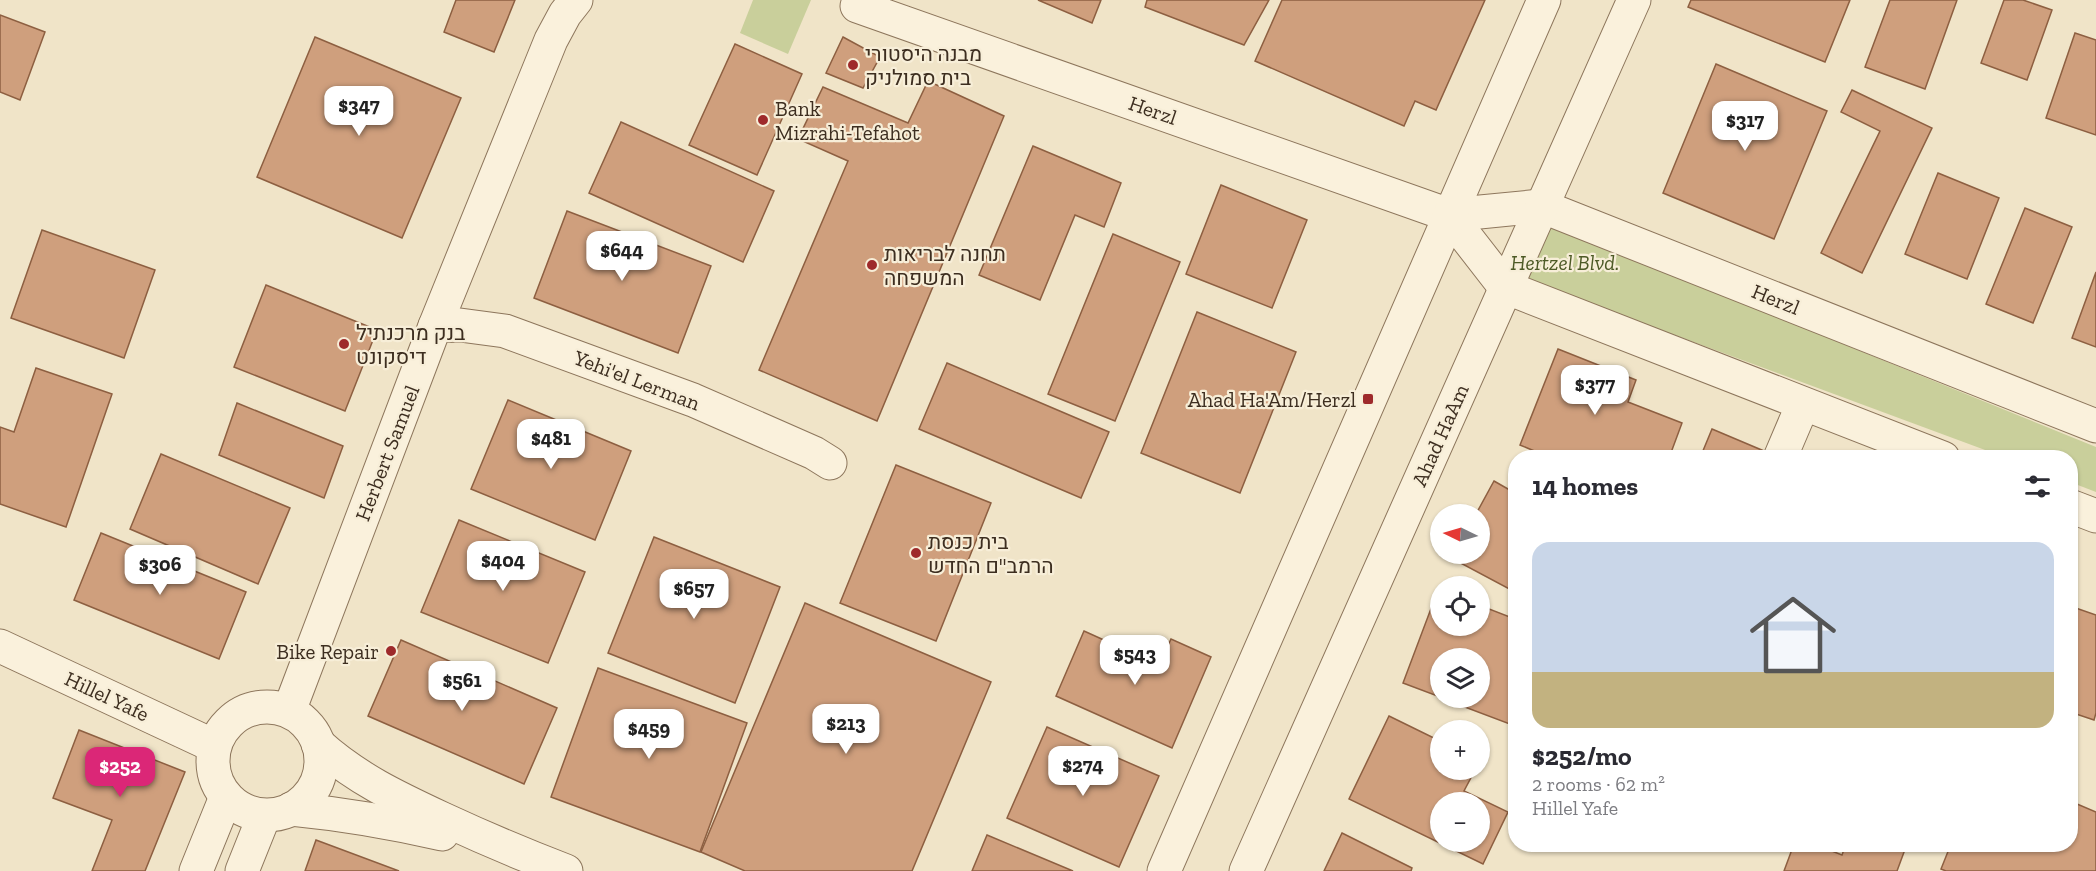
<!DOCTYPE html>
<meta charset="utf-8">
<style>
body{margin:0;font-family:"Zilla Slab",Heebo,serif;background:#f7f7f7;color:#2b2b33;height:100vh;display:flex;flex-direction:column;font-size:22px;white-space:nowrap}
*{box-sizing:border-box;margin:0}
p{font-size:20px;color:#7c7c81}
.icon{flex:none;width:33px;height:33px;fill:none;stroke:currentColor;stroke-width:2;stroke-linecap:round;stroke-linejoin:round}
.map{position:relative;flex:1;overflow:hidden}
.side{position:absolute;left:1508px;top:450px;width:570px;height:402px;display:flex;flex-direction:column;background:#fff;border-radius:24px;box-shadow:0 2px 4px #0004}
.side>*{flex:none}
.needle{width:39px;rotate:275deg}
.controls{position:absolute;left:1430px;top:504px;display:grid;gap:12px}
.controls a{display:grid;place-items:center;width:60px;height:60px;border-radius:50%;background:#fff;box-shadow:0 2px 4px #0004;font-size:30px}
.price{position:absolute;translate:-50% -51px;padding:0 14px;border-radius:12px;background:#fff;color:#222;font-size:20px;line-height:39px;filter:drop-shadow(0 2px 3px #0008)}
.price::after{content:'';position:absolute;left:50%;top:36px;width:18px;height:14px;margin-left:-9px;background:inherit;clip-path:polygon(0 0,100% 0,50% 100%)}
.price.active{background:#db2777;color:#fff}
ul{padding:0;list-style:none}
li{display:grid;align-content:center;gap:12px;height:318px;padding:0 24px}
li+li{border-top:2px solid #e1e1e2}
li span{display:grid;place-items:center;height:186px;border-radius:18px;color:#555}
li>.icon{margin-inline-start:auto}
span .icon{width:108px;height:108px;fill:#fffc;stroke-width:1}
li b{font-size:26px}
h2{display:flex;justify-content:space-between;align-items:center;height:72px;padding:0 24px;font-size:26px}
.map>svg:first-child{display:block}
.green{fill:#c9cf9b}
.building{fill:#cf9f7d;stroke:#8d5f41;stroke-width:1.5;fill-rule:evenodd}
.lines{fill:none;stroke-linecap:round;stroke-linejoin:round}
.minor-casing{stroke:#8d765c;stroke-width:35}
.minor{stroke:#faf1dc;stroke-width:33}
.poi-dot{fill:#9e2a2b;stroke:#f7eed8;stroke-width:2}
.labels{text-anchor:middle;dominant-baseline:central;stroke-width:4.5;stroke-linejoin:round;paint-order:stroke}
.poi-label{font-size:21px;fill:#3d2e20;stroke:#f7eed8;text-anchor:start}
.street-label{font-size:21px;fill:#3d2e20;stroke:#f7eed8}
.park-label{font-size:21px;font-style:italic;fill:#4d5a26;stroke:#f7eed8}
</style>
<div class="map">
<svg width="2096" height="871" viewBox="0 0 2096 871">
<rect width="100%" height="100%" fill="#f0e4c8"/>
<g class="green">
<path d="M 753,0 L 811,0 L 788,54 L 740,33 Z"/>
<path d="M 1546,223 L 2096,447 L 2096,492 L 2070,482 L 2070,458 L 2004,457 L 1523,279 Z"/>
</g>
<g class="building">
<path d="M 456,0 L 515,0 L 494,52 L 444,32 Z"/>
<path d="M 1038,0 L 1101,0 L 1092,23 Z"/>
<path d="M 1147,0 L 1269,0 L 1244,45 L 1145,7 Z"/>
<path d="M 1282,0 L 1485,0 L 1436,110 L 1415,101 L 1404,126 L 1255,61 Z"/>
<path d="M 1691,0 L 1850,0 L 1825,62 L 1688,7 Z"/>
<path d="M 1890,0 L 1957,0 L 1925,89 L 1865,67 Z"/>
<path d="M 2004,0 L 2023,0 L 2052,10 L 2027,80 L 1981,63 Z"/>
<path d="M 0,15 L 45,32 L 20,100 L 0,92 Z"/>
<path d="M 2075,33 L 2096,40 L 2096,135 L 2046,118 Z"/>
<path d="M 315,37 L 461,98 L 402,238 L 257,177 Z"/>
<path d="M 843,37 L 880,57 L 863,88 L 826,73 Z"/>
<path d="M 735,44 L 802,74 L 757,175 L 689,145 Z"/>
<path d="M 1716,64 L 1827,111 L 1774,239 L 1663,193 Z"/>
<path d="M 928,81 L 1004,116 L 877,421 L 759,370 L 848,161 L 798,139 L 823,87 L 908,123 Z"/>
<path d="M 1852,90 L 1932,128 L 1862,273 L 1821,253 L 1880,131 L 1841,112 Z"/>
<path d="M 621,122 L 774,191 L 743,262 L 589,193 Z"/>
<path d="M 1033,146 L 1121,183 L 1104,227 L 1075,215 L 1040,300 L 979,275 Z"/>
<path d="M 1938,173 L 1999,198 L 1967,279 L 1905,254 Z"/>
<path d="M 1221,185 L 1307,220 L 1272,308 L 1186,274 Z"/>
<path d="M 2025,208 L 2072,227 L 2033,323 L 1986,304 Z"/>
<path d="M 567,211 L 711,266 L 678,353 L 534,298 Z"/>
<path d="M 42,230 L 155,270 L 124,358 L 11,318 Z"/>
<path d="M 1113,234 L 1180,262 L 1115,421 L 1048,394 Z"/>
<path d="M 2096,272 L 2096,347 L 2072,338 Z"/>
<path d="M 266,285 L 377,330 L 345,411 L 234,367 Z"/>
<path d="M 1197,312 L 1296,352 L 1240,493 L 1141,453 Z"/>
<path d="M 1558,349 L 1636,380 L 1628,402 L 1682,423 L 1669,458 L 1551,458 L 1520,445 Z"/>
<path d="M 947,363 L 1109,432 L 1081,498 L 919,429 Z"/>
<path d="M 36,368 L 112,394 L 66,527 L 0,504 L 0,427 L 14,432 Z"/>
<path d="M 508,400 L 631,451 L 595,540 L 471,489 Z"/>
<path d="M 237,403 L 343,446 L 324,498 L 219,455 Z"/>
<path d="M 1712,429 L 1764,451 L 1761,458 L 1700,458 Z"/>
<path d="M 161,454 L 290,508 L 258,584 L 130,529 Z"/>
<path d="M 896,465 L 991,503 L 936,641 L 840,603 Z"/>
<path d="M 1494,481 L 1515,493 L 1515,592 L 1453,559 L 1456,554 L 1479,554 L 1479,514 L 1476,514 Z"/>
<path d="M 459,520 L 585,572 L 548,663 L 421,612 Z"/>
<path d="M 101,533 L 246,592 L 219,659 L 74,600 Z"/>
<path d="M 654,537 L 780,587 L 735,703 L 608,653 Z"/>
<path d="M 1438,590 L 1440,590 L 1440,626 L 1479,626 L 1479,605 L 1515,619 L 1515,726 L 1441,698 L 1479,698 L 1479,658 L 1440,658 L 1440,697 L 1403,683 Z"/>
<path d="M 805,603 L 991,682 L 912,871 L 745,871 L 701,852 Z"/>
<path d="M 2070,606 L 2096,615 L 2096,713 L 2094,720 L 2070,712 Z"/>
<path d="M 1084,631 L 1159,665 L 1171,639 L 1211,657 L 1172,748 L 1056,696 Z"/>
<path d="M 401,640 L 557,708 L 524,784 L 368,716 Z"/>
<path d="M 598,668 L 747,723 L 700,852 L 551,797 Z"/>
<path d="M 1389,716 L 1440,741 L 1440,770 L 1475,770 L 1464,791 L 1508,812 L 1483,864 L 1349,799 ZM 1440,802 L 1479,802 L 1479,842 L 1440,842 Z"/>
<path d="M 1047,727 L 1159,776 L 1119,867 L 1007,818 Z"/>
<path d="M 79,730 L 185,772 L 145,871 L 92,871 L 112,820 L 53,798 Z"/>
<path d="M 2070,801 L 2096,812 L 2096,871 L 1946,871 L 1941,869 L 1951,844 L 2070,844 Z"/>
<path d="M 1342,833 L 1412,868 L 1411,871 L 1324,871 Z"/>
<path d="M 987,835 L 1073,871 L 972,871 Z"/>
<path d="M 316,840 L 399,871 L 305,871 Z"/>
<path d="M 1794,844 L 1814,844 L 1842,855 L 1846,844 L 1907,844 L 1897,871 L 1784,871 Z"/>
</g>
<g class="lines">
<defs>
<g id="minor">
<path d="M 857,6 L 1449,215 L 1541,206 L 2096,426"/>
<path d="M 1449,215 L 1505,287 L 1943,458"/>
<path d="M 435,326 L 460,325 L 505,331 L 693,400 L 814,453 L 830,463"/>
<path d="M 1780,458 L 1803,404"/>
<path d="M 2070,506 L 2096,516"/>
<path d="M 0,646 L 214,746"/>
<circle cx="267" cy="761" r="54"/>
<path d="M 289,711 L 435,326 L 551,40 L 565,14 L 576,0"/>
<path d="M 318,744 C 355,778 398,798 443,819 C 484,838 524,855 566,871"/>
<path d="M 291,809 C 342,814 391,822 442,834"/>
<path d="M 196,871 L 226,797"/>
<path d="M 242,871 L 264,816"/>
<path d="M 1164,871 L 1544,0"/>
<path d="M 1246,871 L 1634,0"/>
</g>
</defs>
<use href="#minor" class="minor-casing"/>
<use href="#minor" class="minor"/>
</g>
<g class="poi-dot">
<circle cx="853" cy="65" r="6"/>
<circle cx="763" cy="120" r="6"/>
<circle cx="872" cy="265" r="6"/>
<circle cx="344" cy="344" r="6"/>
<rect x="1362" y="393" width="12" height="12" rx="3"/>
<circle cx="916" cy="553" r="6"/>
<circle cx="391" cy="651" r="6"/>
</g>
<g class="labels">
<g class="poi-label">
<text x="865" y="53">מבנה היסטורי<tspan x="865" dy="24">בית סמולניק</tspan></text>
<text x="775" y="108">Bank<tspan x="775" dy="24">Mizrahi-Tefahot</tspan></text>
<text x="884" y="253">תחנה לבריאות<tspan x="884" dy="24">המשפחה</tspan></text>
<text x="356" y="332">בנק מרכנתיל<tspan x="356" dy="24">דיסקונט</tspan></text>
<text x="1356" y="399" text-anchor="end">Ahad Ha'Am/Herzl</text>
<text x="928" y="541">בית כנסת<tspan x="928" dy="24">הרמב"ם החדש</tspan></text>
<text x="379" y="651" text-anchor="end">Bike Repair</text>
</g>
<g class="street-label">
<text transform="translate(1153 110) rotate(19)">Herzl</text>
<text transform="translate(1776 299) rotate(22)">Herzl</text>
<text transform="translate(637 380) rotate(21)">Yehi'el Lerman</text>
<text transform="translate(1440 435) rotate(-66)">Ahad HaAm</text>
<text transform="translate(387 453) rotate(-69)">Herbert Samuel</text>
<text transform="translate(107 696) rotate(25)">Hillel Yafe</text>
</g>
<g class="park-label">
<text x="1565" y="262">Hertzel Blvd.</text>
</g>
</g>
</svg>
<div class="controls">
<a><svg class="needle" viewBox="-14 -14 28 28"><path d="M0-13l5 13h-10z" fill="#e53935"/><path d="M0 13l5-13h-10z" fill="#7c7c81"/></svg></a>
<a><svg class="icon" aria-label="locate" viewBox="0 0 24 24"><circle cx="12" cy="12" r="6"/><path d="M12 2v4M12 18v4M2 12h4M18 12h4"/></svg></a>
<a><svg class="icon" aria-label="layers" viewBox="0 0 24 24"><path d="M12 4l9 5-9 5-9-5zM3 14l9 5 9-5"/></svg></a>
<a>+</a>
<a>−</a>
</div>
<b class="price" style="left:359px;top:137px">$347</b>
<b class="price" style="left:1745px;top:152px">$317</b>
<b class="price" style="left:622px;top:282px">$644</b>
<b class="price" style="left:1595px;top:416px">$377</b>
<b class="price" style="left:551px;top:470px">$481</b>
<b class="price" style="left:503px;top:592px">$404</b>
<b class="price" style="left:160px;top:596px">$306</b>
<b class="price" style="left:694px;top:620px">$657</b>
<b class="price" style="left:1135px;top:686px">$543</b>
<b class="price" style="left:462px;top:712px">$561</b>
<b class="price" style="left:846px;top:755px">$213</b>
<b class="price" style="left:649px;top:760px">$459</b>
<b class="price" style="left:1083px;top:797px">$274</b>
<b class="price active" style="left:120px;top:798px">$252</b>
<section class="side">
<h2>14 homes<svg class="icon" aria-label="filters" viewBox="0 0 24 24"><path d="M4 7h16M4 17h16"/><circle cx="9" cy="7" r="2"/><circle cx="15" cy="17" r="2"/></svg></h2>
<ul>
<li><span style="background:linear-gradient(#c9d6e8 70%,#c2b280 0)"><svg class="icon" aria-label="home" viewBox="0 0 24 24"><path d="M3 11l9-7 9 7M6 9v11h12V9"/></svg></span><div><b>$252/mo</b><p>2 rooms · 62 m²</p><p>Hillel Yafe</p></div></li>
</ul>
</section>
</div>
